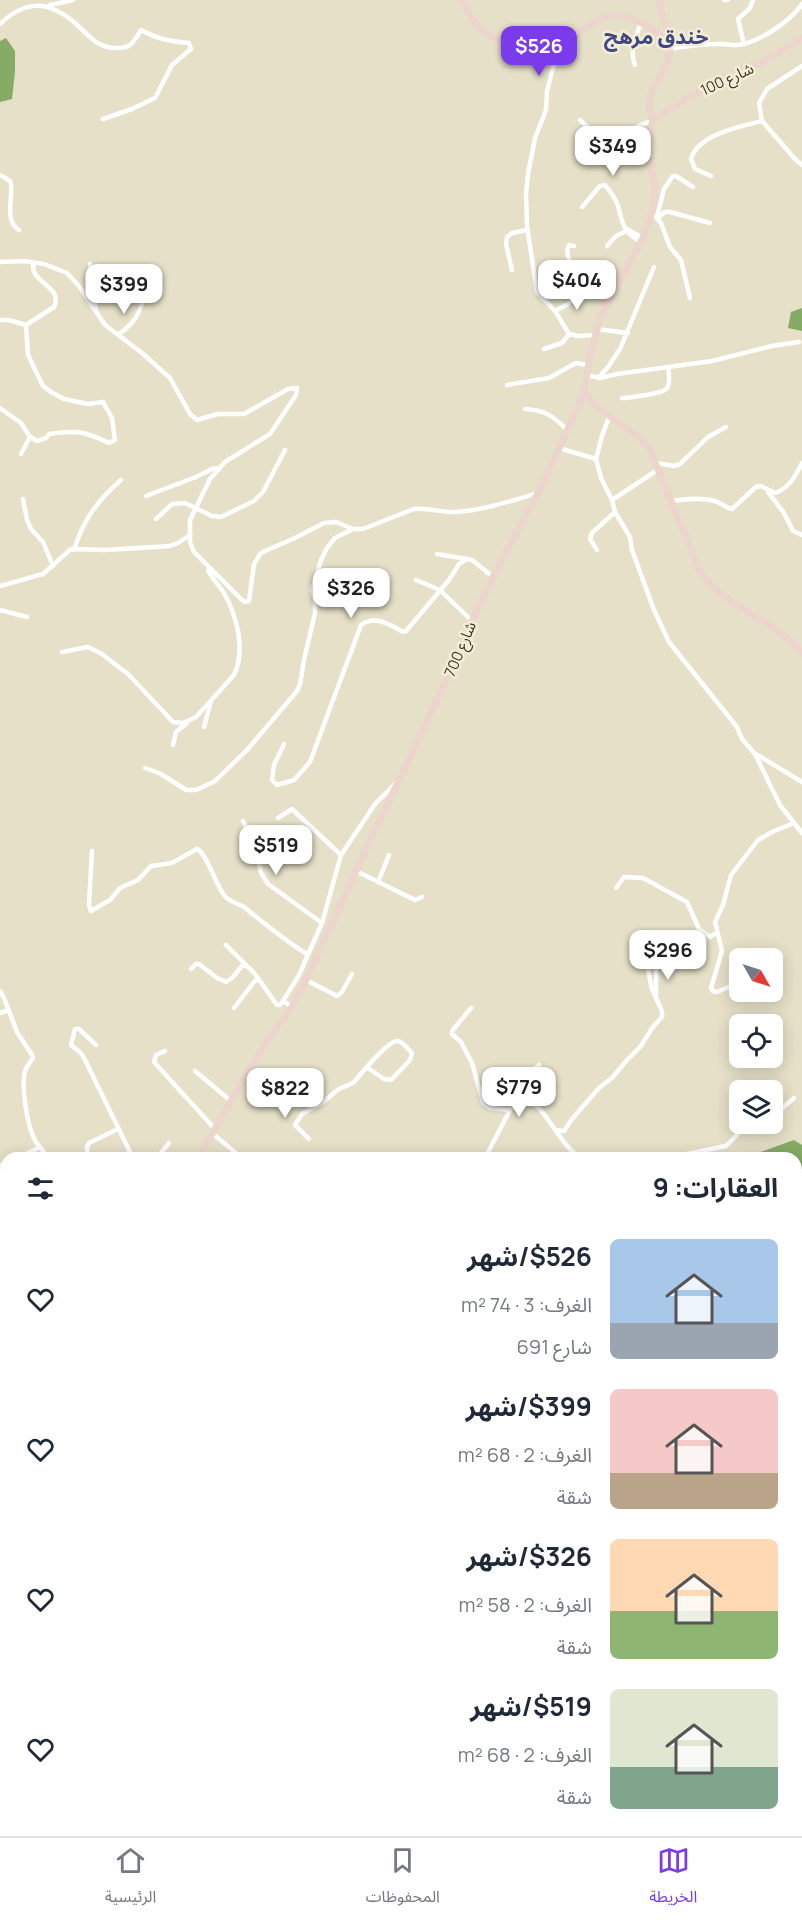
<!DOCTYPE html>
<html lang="ar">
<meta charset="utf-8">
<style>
body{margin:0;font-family:Manrope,"Noto Sans Arabic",sans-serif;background:#f2f2f3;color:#1f2937;direction:rtl;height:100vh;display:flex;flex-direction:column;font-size:22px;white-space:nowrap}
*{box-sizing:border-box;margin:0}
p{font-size:20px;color:#747a83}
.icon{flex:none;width:33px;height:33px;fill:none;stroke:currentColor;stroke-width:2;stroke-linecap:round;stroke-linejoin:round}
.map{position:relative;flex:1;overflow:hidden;direction:ltr}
.panel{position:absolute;left:0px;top:1152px;width:802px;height:684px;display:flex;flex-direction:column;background:#fff;border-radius:18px 18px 0 0;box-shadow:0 3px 15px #0003;direction:rtl}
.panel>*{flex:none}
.needle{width:39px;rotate:129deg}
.fabs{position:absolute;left:729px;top:948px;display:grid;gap:12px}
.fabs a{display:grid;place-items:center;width:54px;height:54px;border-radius:9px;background:#fff;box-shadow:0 3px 15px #0003;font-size:30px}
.price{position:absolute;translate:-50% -51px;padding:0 14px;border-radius:12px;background:#fff;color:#222;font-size:20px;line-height:39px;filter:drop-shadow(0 2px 3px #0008)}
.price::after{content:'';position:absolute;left:50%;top:36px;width:18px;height:14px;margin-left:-9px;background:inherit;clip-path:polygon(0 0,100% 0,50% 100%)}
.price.on{background:#7c3aed;color:#fff}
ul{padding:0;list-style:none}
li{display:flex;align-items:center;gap:18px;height:150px;padding:0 24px}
li span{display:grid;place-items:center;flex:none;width:168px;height:120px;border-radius:9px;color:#555}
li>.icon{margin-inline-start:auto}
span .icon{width:72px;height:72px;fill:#fffc;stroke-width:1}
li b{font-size:26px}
h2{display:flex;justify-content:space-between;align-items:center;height:72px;padding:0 24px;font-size:26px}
.tab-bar{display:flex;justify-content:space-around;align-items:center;height:84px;border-top:2px solid #e0e1e3;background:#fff;font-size:16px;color:#747a83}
.tab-bar a{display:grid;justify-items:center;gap:3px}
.tab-bar .on{color:#7c3aed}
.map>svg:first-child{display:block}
.forest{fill:#85ab65}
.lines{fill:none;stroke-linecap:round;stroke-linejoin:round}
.street{stroke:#fff;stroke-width:4.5}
.secondary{stroke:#ecd5cc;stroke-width:7}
.labels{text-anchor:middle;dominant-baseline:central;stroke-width:5;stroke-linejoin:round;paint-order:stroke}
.street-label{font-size:15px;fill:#39372e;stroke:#f3edd5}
.district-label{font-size:21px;font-weight:bold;fill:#404884;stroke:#f3edd5}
</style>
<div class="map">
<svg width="802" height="1836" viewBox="0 0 802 1836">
<rect width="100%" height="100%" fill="#e6e0c8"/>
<g class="forest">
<path d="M 6,38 L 15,51 L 15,72 L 12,99 L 0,102 L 0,41 Z"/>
<path d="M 802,308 L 802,331 L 788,328 L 791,312 Z"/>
<path d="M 794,1140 L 802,1145 L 802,1830 L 790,1831 L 789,1836 L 629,1836 L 631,1830 L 796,1830 L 796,1158 L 744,1158 Z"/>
<path d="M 6,1487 L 6,1830 L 62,1830 L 65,1836 L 4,1836 L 0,1827 L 0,1499 Z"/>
</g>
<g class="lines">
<g class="street">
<path d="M 724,0 L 728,0"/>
<path d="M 50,5 L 73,0"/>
<path d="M 0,24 C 25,0 48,0 75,23 C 89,35 96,48 117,48 C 121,48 126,48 130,45 C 134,42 138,35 141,30 C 156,39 172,42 189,43 L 191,49 L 172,65 L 155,98 L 132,109 L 103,119"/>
<path d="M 744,44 L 738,19 L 750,8 L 753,0"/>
<path d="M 554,46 L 554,64 L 547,91 L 546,110 L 535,138 L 528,174 L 526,194 L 527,226 L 537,292 L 555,311 L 569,334 L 578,336 L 595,335"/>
<path d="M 670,49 C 687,46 705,44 722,44 C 726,44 731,45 736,45 C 757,44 791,21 802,4"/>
<path d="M 635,65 C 629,51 636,36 641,23"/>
<path d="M 802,66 L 767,89 L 759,103 L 762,121 L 795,159 L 802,165"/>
<path d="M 580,120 L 599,138 L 607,140 L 643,124 L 653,121"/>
<path d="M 0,175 L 10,181 L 11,184 C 13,199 4,221 19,230"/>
<path d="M 711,176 L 695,169 L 691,159 C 697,135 741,126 762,121"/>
<path d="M 582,207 L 600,186 L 605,185 C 610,191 616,199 618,206 C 623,225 623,232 641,242"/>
<path d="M 652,212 L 661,223 L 670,247 L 681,260 L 690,298"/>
<path d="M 657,217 L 664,189 L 673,176 L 676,176 L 693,187"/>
<path d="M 658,218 L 665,212 L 670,212 L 710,223"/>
<path d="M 627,229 L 643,238"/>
<path d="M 574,246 L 569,245 C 564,255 574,276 586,276 C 593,276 600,272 606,274 C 610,276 615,280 619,283"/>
<path d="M 607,246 L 616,236 L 628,230"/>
<path d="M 0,262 L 23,261 L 44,264 L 67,273 L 79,286 L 105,325 L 142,353 L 170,378 L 190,414 L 197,420 L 218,414 L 244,414 L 288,389 L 297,388 L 296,395 L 270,434 L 225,462 L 210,479 L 190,520 L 190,542 L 194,552 L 244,602 L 249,601 L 254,564 L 260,554 L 265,551 L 295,538 L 324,523 L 336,522 L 353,529 L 363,529 L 414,509 C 428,507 441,513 455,512 C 484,510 511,501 538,493"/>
<path d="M 90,264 L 96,310"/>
<path d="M 512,270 L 506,244 L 507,237 L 512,233 L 527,230"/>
<path d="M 555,311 L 568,304 L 582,289"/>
<path d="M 0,320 L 9,320 L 26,325"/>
<path d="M 597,329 L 628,333"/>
<path d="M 118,335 C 130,326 138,318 142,303"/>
<path d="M 544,349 L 562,343 L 569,334"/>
<path d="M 586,375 L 600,378 L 617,374 L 712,361 L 772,346 L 799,342"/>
<path d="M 598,378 L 608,367 L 620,349 L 654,267"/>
<path d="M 507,385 L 549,378 L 576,363 L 587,365"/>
<path d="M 622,398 C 630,398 638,396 646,395 C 667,391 672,392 668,367"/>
<path d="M 0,408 L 21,423 L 30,437 L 37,441 L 46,438 L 49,434 C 77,430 84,431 109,443 L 115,440 L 112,418 L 103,402 L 88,404 L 64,399 L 51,392 L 43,386 L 28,355 L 26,325 L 54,307 C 62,289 41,286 34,272 C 33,269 33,266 33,263"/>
<path d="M 525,409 C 544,410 554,416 567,430"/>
<path d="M 609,417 L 602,436 L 596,459 L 601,478 L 612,500 L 615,512 L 630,537 L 632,550 L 654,610 L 669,642 L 737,727 L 742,739 L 755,754 L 780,805 L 802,833"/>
<path d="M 559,448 L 596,459"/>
<path d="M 21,454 L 30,437"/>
<path d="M 657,463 L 674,466 L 680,464 L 708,437 L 726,427"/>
<path d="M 768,492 L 784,513 L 793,531 L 802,535"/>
<path d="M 146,496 L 196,477 L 212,469 L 220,468"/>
<path d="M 23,499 L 27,520 L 31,529 L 43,542 L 53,566"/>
<path d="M 612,500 L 659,469"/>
<path d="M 671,501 C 685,499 701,497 715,501 C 721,503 726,508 732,509 L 756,487 L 761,486 L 775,493 C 789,488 795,477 802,463"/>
<path d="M 156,519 L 172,504 L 185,503 L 212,516 L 221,517 L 254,501 L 263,492 L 285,450"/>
<path d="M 74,550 C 83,520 98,500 121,480"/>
<path d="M 597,550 L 590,539 L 592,533 L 615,512"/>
<path d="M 437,554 L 467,559"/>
<path d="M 416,580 L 440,590 L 472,621"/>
<path d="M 0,586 L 43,574 L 71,549 L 105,550 L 170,546 L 178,543 L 190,535"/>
<path d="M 0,610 L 27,617"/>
<path d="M 62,652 L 88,647 L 102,654 L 128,674 L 173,722 L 183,723 L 196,717 L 234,675 C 246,650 237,616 224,593 C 219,585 212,579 208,570"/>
<path d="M 204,727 L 211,701"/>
<path d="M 284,744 L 274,765 L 272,780 L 277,785 L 294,780 L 310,762 L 361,625 C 375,615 389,624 403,632 L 406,631 L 449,580 L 459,564 L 467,559 L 472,560 L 493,577"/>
<path d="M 173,745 L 176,732 L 187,723"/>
<path d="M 756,754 L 802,782"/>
<path d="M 145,768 L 161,774 L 186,790 L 196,790 L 215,781 L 247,750 L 297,691 L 300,684 L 304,660 L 315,613 L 315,601 L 312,590 L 321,560 L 327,548 L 335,538 L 353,529"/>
<path d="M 278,818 L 292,809 L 293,810 L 341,855"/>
<path d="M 243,821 L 255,846 L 261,873 L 268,884 L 322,923"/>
<path d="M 92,851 L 89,905 L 91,911 L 110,900 L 120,888 L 138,880 L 151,866 L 172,863 L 197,849 C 206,852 216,885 224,895 C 229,902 237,903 244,907 C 265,924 284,940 307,954"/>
<path d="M 356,871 L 415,900 L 422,897"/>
<path d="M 378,882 L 389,855"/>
<path d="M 616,888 L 624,877 L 643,878 L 687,902 L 699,929 L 710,937 L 714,934 L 717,934"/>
<path d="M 226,945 L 255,974 L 277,1005 L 280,1005 L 283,1001"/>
<path d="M 656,966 L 656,995"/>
<path d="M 191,969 L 196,964 L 199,964 L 217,978 L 226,982 L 232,978 L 242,966 L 247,966"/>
<path d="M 306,980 L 337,996 L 342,992 L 352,974"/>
<path d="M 740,982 L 717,992 L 713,991 L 711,988 L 722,951 L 715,922 L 723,905 L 731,875 L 758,840 L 774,831 L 794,823"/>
<path d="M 0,991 L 4,998 L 17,1032 L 32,1055 L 33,1058 C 30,1062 27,1066 25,1071 C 21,1086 27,1124 34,1138 C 37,1147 44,1148 46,1158"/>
<path d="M 292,1007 L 283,1001 L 299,975 L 322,923 L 341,855 L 375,804 L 396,783"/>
<path d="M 234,1008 L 254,982 L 258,979"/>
<path d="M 471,1008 L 452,1031 L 452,1034 L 461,1042 L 472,1063 L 483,1103 L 490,1108 L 510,1110"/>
<path d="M 0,1013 L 9,1010"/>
<path d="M 96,1045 L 79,1029 L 75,1029 L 71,1045 L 81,1053 L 85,1060 L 133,1158"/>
<path d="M 165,1051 L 156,1055 L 154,1062 L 214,1128"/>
<path d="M 195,1071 L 231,1101"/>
<path d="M 246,1076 L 280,1085 L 314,1107 C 326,1103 331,1093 341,1088 C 345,1086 350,1085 354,1082 C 361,1074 388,1040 398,1041 C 403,1042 409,1050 412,1053 L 410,1060 L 391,1080 L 384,1079 L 368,1068"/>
<path d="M 523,1096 C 549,1109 557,1143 581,1158"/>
<path d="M 772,1107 L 780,1110 L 794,1098"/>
<path d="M 555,1130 L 564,1131 L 572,1119 L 599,1088 L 612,1078 L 627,1060 L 641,1046 L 652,1028 L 662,1017 L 662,1011 L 652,989 L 645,955"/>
<path d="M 212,1133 L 242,1158"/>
<path d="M 309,1139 L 295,1125 L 302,1114 L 314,1107"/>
<path d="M 18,1158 L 40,1147"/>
<path d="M 87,1158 L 87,1147 L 89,1143 L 118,1129"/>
<path d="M 157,1158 L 169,1143"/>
<path d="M 485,1158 L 510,1110 L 523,1096 L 526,1080 L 533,1070 L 539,1065"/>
<path d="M 667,1158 L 726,1146 L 736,1136 L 743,1124"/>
<path d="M 0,1165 L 6,1163"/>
<path d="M 0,1210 L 6,1209"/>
<path d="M 0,1286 L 6,1281"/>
<path d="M 150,1830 L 150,1836"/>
<path d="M 436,1830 L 437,1836"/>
<path d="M 502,1836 L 502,1830"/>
</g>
<g class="secondary">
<path d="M 462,0 C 466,8 470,17 476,24 C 495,46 535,55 562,43 C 579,36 592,20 610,15 C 628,11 660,33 671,45"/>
<path d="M 653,121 C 641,95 660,84 668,60 C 675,38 662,21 659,0"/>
<path d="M 584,390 L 593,404 L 641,439 L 650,450 L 699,569 C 722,608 774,618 802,653"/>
<path d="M 198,1158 L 231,1101 L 267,1041 L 292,1007 L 306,980 L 356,871 L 447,679 L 472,621 L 493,577 L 538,493 L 578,408 L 584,390 L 591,351 L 602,313 L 643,238 L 652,212 L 655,197 L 655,184 L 646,150 L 648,135 L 653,121 L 668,110 L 705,88 L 722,78 L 763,62 L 802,38"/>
<path d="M 0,1437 L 6,1425"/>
</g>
</g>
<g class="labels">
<g class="street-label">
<text transform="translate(727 79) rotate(-25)">شارع 100</text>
<text transform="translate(460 649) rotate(-67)">شارع 700</text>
</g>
<g class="district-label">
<text x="656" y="36">خندق مرهج</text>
</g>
</g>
</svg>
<div class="fabs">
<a><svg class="needle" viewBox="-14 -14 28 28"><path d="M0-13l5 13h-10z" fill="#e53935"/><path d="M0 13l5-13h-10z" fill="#747a83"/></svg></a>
<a><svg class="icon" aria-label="locate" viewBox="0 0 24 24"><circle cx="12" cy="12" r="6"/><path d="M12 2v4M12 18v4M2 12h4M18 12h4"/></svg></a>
<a><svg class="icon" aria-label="layers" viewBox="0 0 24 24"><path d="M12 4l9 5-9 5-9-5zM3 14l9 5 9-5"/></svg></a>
</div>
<b class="price on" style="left:539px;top:77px">$526</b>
<b class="price" style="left:613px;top:177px">$349</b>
<b class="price" style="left:577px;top:311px">$404</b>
<b class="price" style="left:124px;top:315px">$399</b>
<b class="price" style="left:351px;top:619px">$326</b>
<b class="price" style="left:276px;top:876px">$519</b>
<b class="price" style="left:668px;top:981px">$296</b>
<b class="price" style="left:519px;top:1118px">$779</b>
<b class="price" style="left:285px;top:1119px">$822</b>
<section class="panel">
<h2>العقارات: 9<svg class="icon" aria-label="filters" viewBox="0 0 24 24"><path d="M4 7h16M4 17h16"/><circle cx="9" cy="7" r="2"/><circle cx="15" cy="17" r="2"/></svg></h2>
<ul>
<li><span style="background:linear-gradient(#a9c7e8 70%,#9aa5b1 0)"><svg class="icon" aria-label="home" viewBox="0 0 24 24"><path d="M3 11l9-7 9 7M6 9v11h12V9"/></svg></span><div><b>$526/شهر</b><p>الغرف: 3 · 74 m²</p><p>شارع 691</p></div><svg class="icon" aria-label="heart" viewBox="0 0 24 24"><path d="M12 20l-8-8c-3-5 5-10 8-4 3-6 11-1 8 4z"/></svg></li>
<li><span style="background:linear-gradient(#f6c9c9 70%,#b9a48a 0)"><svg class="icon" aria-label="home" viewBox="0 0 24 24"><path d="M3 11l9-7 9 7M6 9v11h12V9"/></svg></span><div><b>$399/شهر</b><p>الغرف: 2 · 68 m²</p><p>شقة</p></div><svg class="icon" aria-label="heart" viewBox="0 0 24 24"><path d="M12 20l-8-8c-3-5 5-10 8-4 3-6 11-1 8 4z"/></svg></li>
<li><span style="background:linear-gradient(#ffd9b3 60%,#8fb573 0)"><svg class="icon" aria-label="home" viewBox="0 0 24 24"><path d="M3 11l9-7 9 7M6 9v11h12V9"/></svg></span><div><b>$326/شهر</b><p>الغرف: 2 · 58 m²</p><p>شقة</p></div><svg class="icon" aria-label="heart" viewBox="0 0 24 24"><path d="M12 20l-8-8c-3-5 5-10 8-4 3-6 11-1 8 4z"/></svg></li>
<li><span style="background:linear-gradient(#dfe7d0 65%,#7fa58c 0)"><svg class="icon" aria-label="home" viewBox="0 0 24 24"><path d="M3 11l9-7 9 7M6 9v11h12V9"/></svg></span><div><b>$519/شهر</b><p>الغرف: 2 · 68 m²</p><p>شقة</p></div><svg class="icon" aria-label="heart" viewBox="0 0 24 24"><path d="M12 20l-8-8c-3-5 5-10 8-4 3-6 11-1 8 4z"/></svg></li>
</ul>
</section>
</div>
<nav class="tab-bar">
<a class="on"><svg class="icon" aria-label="map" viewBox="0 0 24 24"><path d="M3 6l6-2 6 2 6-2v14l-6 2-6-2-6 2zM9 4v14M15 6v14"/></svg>الخريطة</a>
<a><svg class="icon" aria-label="saved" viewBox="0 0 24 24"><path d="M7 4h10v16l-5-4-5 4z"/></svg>المحفوظات</a>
<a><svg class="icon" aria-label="home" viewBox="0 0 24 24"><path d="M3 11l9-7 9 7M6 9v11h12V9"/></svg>الرئيسية</a>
</nav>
